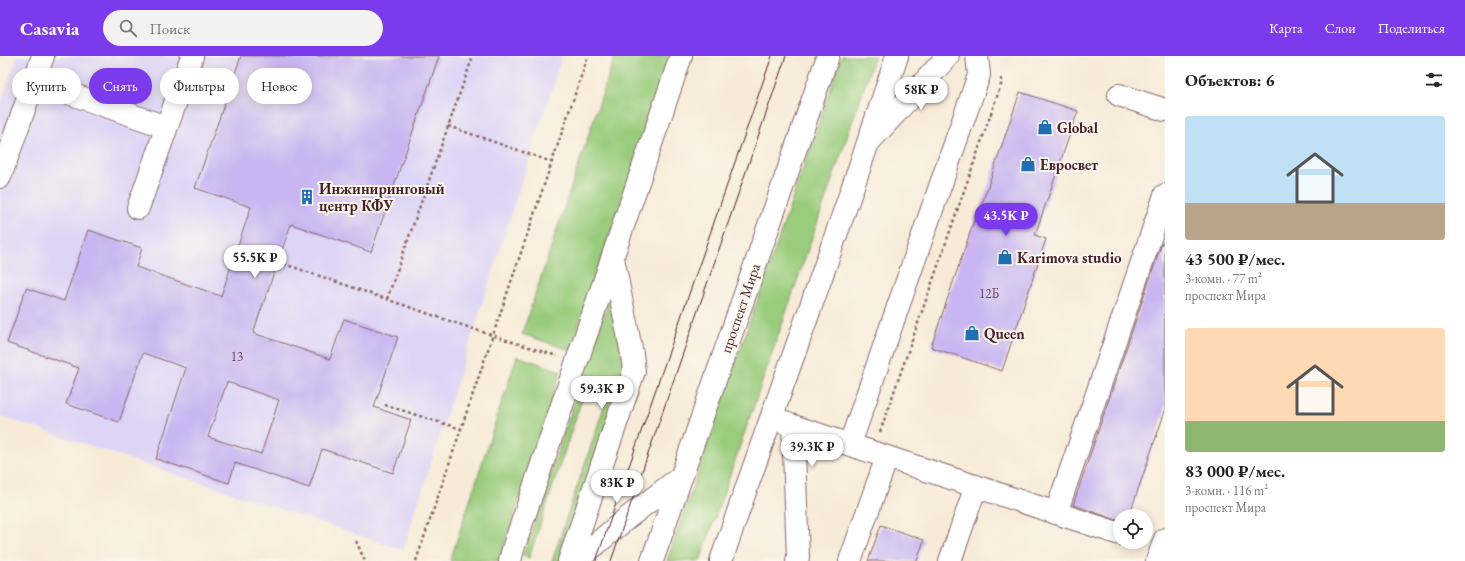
<!DOCTYPE html>
<html lang="ru">
<meta charset="utf-8">
<style>
body{margin:0;font-family:"EB Garamond",serif;background:#f2f2f2;color:#222;height:100vh;display:flex;flex-direction:column;font-size:15px;white-space:nowrap}
*{box-sizing:border-box;margin:0}
p{font-size:13px;color:#767676}
.icon{flex:none;width:22px;height:22px;fill:none;stroke:currentColor;stroke-width:2;stroke-linecap:round;stroke-linejoin:round}
.map{position:relative;flex:1;overflow:hidden}
.side{display:flex;flex-direction:column;background:#fff;width:300px}
.side>*{flex:none}
.guide{position:absolute;left:12px;top:12px;width:380px;height:36px;display:flex;gap:8px}
.fabs{position:absolute;left:1113px;top:453px;display:grid;gap:8px}
.fabs a{display:grid;place-items:center;width:40px;height:40px;border-radius:50%;background:#fff;box-shadow:0 2px 10px #0003;font-size:20px}
.price{position:absolute;translate:-50% -34px;padding:0 9px;border-radius:14px;background:#fff;color:#222;font-size:13px;line-height:26px;filter:drop-shadow(0 1px 2px #0008)}
.price::after{content:'';position:absolute;left:50%;top:24px;width:12px;height:9px;margin-left:-6px;background:inherit;clip-path:polygon(0 0,100% 0,50% 100%)}
.price.selected{background:#7c3aed;color:#fff}
ul{padding:0;list-style:none}
li{display:grid;align-content:center;gap:8px;height:212px;padding:0 20px}
li span{display:grid;place-items:center;height:124px;border-radius:4px;color:#555}
li>.icon{margin-inline-start:auto}
span .icon{width:72px;height:72px;fill:#fffc;stroke-width:1}
li b{font-size:17px}
h2{display:flex;justify-content:space-between;align-items:center;height:48px;padding:0 20px;font-size:17px}
.pill{padding:0 14px;border-radius:18px;background:#fff;box-shadow:0 2px 10px #0003;font-size:14px;line-height:36px}
.pill.selected{background:#7c3aed;color:#fff}
header{display:flex;align-items:center;gap:24px;box-sizing:border-box;height:56px;padding:0 20px;background:#7c3aed;color:#fff}
header strong{font-size:19px}
nav{display:flex;gap:22px;margin-inline-start:auto;font-size:14px}
.search{width:280px;height:36px;background:#f2f2f2;display:flex;align-items:center;gap:10px;box-sizing:border-box;padding:0 14px;border-radius:22px;color:#767676;font-size:15px}
main{display:flex;flex:1;min-height:0}
.map>svg:first-child{display:block}
.built{fill:#ddd5f6}
.green{fill:#99cc7c;stroke:#727654}
.building{fill:#c8b5f1;fill-rule:evenodd}
.lines{fill:none;stroke-linecap:round;stroke-linejoin:round}
.minor-casing{stroke:#876668;stroke-width:24}
.major-casing{stroke:#876668;stroke-width:24}
.path{stroke:#876668;stroke-width:2.5;stroke-dasharray:3 3;stroke-linecap:butt}
.minor{stroke:#fff;stroke-width:22}
.major{stroke:#fff;stroke-width:22}
.tram{stroke:#4a1f2b;stroke-width:1}
.labels{text-anchor:middle;dominant-baseline:central;stroke-width:4;stroke-linejoin:round;paint-order:stroke}
.number-label{font-size:13px;fill:#6a445c}
.poi-label{font-size:15px;font-weight:bold;fill:#4a1f2b;stroke:#fbf7ec;text-anchor:start}
.street-label{font-size:15px;fill:#4a1f2b;stroke:#fbf7ec}
</style>
<header>
<strong>Casavia</strong>
<div class="search"><svg class="icon" aria-label="search" viewBox="0 0 24 24"><circle cx="10" cy="10" r="6"/><path d="M15 15l6 6"/></svg>Поиск</div>
<nav><a>Карта</a><a>Слои</a><a>Поделиться</a></nav>
</header>
<main>
<div class="map">
<svg width="1165" height="505" viewBox="0 0 1165 505">
<rect width="100%" height="100%" fill="#fbf7ec"/>
<filter id="ink" filterUnits="userSpaceOnUse"><feTurbulence type="fractalNoise" baseFrequency=".025" numOctaves="2"/><feDisplacementMap in="SourceGraphic" scale="8" xChannelSelector="R" yChannelSelector="G"/><feConvolveMatrix kernelMatrix="1 2 1 2 8 2 1 2 1" color-interpolation-filters="sRGB"/></filter>
<filter id="wash" filterUnits="userSpaceOnUse"><feTurbulence type="fractalNoise" baseFrequency=".012" numOctaves="4" result="noise"/><feDisplacementMap in="SourceGraphic" scale="16" xChannelSelector="R" yChannelSelector="G"/><feGaussianBlur stdDeviation="0.9" result="paint"/><feColorMatrix in="noise" values="0 0 0 0 0 0 0 0 0 0 0 0 0 0 0 0 0 1.4 0 .05"/><feComposite in="paint" operator="in"/></filter>
<g filter="url(#wash)">
<rect width="100%" height="100%" fill="#f7ebd8"/>
<path class="built" d="M 17,0 L 562,0 L 403,494 L 0,360 L 0,49 Z"/>
<g class="green">
<path d="M 615,0 L 671,0 L 570,294 L 522,278 Z"/>
<path d="M 842,0 L 875,0 L 700,505 L 667,505 Z"/>
<path d="M 610,240 L 622,301 L 623,321 L 560,505 L 552,505 L 611,330 L 589,322 L 585,317 Z"/>
<path d="M 517,300 L 561,315 L 499,505 L 450,505 Z"/>
<path d="M 576,341 L 582,343 L 529,502 L 523,500 Z"/>
</g>
<g id="blocks">
<g class="building">
<path d="M 241,0 L 439,0 L 371,196 L 291,168 L 253,277 L 330,303 L 344,263 L 398,281 L 374,351 L 411,364 L 393,417 L 322,393 L 309,432 L 235,407 L 229,427 L 156,403 L 186,312 L 143,297 L 119,366 L 66,348 L 79,312 L 7,287 L 26,232 L 64,245 L 88,174 L 142,192 L 136,211 L 221,240 L 251,151 L 195,132 ZM 227,326 L 279,344 L 261,398 L 208,381 Z"/>
<path d="M 1020,36 L 1078,55 L 1035,179 L 1046,183 L 1002,315 L 931,291 L 976,159 L 978,160 Z"/>
<path d="M 1162,187 L 1165,187 L 1165,355 L 1129,460 L 1120,460 L 1120,465 L 1073,449 Z"/>
<path d="M 881,469 L 924,484 L 917,505 L 868,505 Z"/>
</g>
</g>
</g>
<g filter="url(#ink)">
<use href="#blocks" fill-opacity="0" stroke="#876668" stroke-width="1"/>
<g class="lines">
<defs>
<g id="minor">
<path d="M 34,25 L 166,71"/>
<path d="M 1119,39 L 1165,54"/>
<path d="M 868,87 L 948,0"/>
<path d="M 0,121 L 43,0"/>
<path d="M 138,152 L 192,0"/>
<path d="M 781,365 L 793,370 L 798,501 L 797,505"/>
<path d="M 793,370 L 1120,478"/>
<path d="M 850,388 L 979,19 L 977,0"/>
<path d="M 1056,457 L 1165,139"/>
<path d="M 510,505 L 513,493 L 681,0"/>
<path d="M 569,505 L 634,315 L 632,298 L 613,202"/>
<path d="M 576,505 L 626,463 L 682,420"/>
<path d="M 850,505 L 887,401"/>
<path d="M 950,505 L 976,430"/>
<path d="M 1157,505 L 1165,483"/>
</g>
<g id="major">
<path d="M 652,505 L 828,0"/>
<path d="M 721,505 C 779,336 842,169 897,0"/>
</g>
</defs>
<use href="#minor" class="minor-casing"/>
<use href="#major" class="major-casing"/>
<g class="path">
<path d="M 448,70 L 552,106"/>
<path d="M 278,206 C 371,237 463,271 557,300"/>
<path d="M 387,243 L 473,0"/>
<path d="M 385,349 L 461,373"/>
<path d="M 880,376 L 1002,26 L 1001,22"/>
<path d="M 356,485 L 365,505"/>
<path d="M 416,505 L 588,0"/>
</g>
<use href="#minor" class="minor"/>
<use href="#major" class="major"/>
<g class="tram">
<path d="M 596,505 L 772,0"/>
<path d="M 611,505 L 786,0"/>
</g>
</g>
</g>
<defs>
<symbol id="shop-bare" viewBox="-9 -9 18 18"><path d="M-5-2.5h2.3a2.7 3.5 0 0 1 5.4 0H5L5.5 6h-11ZM-1.5-2.5h3a1.5 2.3 0 0 0-3 0Z" fill="#1f6fb2" stroke="#fbf7ec" stroke-width="2.5" paint-order="stroke"/></symbol>
<symbol id="building-bare" viewBox="-9 -9 18 18"><path d="M-4-6H4V6H1V3H-1V6H-4ZM-2.5-4.3h1.7v1.8h-1.7ZM.8-4.3h1.7v1.8H.8ZM-2.5-1h1.7V.8h-1.7ZM.8-1h1.7V.8H.8Z" fill="#1f6fb2" stroke="#fbf7ec" stroke-width="2.5" paint-order="stroke"/></symbol>
</defs>
<g fill-rule="evenodd">
<use href="#shop-bare" x="1034" y="60" width="22" height="22"/>
<use href="#shop-bare" x="1017" y="97" width="22" height="22"/>
<use href="#building-bare" x="296" y="130" width="22" height="22"/>
<use href="#shop-bare" x="994" y="190" width="22" height="22"/>
<use href="#shop-bare" x="961" y="266" width="22" height="22"/>
</g>
<g class="labels">
<g class="number-label">
<text x="989" y="237">12Б</text>
<text x="237" y="300">13</text>
</g>
<g class="poi-label">
<text x="1057" y="71">Global</text>
<text x="1040" y="108">Евросвет</text>
<text x="319" y="132">Инжиниринговый<tspan x="319" dy="17">центр КФУ</tspan></text>
<text x="1017" y="201">Karimova studio</text>
<text x="984" y="277">Queen</text>
</g>
<g class="street-label">
<text transform="translate(740 252) rotate(-71)">проспект Мира</text>
</g>
</g>
</svg>
<div class="fabs">
<a><svg class="icon" aria-label="locate" viewBox="0 0 24 24"><circle cx="12" cy="12" r="6"/><path d="M12 2v4M12 18v4M2 12h4M18 12h4"/></svg></a>
</div>
<b class="price" style="left:921px;top:55px">58K ₽</b>
<b class="price selected" style="left:1006px;top:181px">43.5K ₽</b>
<b class="price" style="left:255px;top:223px">55.5K ₽</b>
<b class="price" style="left:602px;top:354px">59.3K ₽</b>
<b class="price" style="left:812px;top:412px">39.3K ₽</b>
<b class="price" style="left:617px;top:448px">83K ₽</b>
<div class="guide">
<a class="pill">Купить</a>
<a class="pill selected">Снять</a>
<a class="pill">Фильтры</a>
<a class="pill">Новое</a>
</div>
</div>
<section class="side">
<h2>Объектов: 6<svg class="icon" aria-label="filters" viewBox="0 0 24 24"><path d="M4 7h16M4 17h16"/><circle cx="9" cy="7" r="2"/><circle cx="15" cy="17" r="2"/></svg></h2>
<ul>
<li><span style="background:linear-gradient(#bfe0f5 70%,#b9a48a 0)"><svg class="icon" aria-label="home" viewBox="0 0 24 24"><path d="M3 11l9-7 9 7M6 9v11h12V9"/></svg></span><div><b>43 500 ₽/мес.</b><p>3-комн. · 77 m²</p><p>проспект Мира</p></div></li>
<li><span style="background:linear-gradient(#ffd9b3 75%,#8fb573 0)"><svg class="icon" aria-label="home" viewBox="0 0 24 24"><path d="M3 11l9-7 9 7M6 9v11h12V9"/></svg></span><div><b>83 000 ₽/мес.</b><p>3-комн. · 116 m²</p><p>проспект Мира</p></div></li>
</ul>
</section>
</main>
